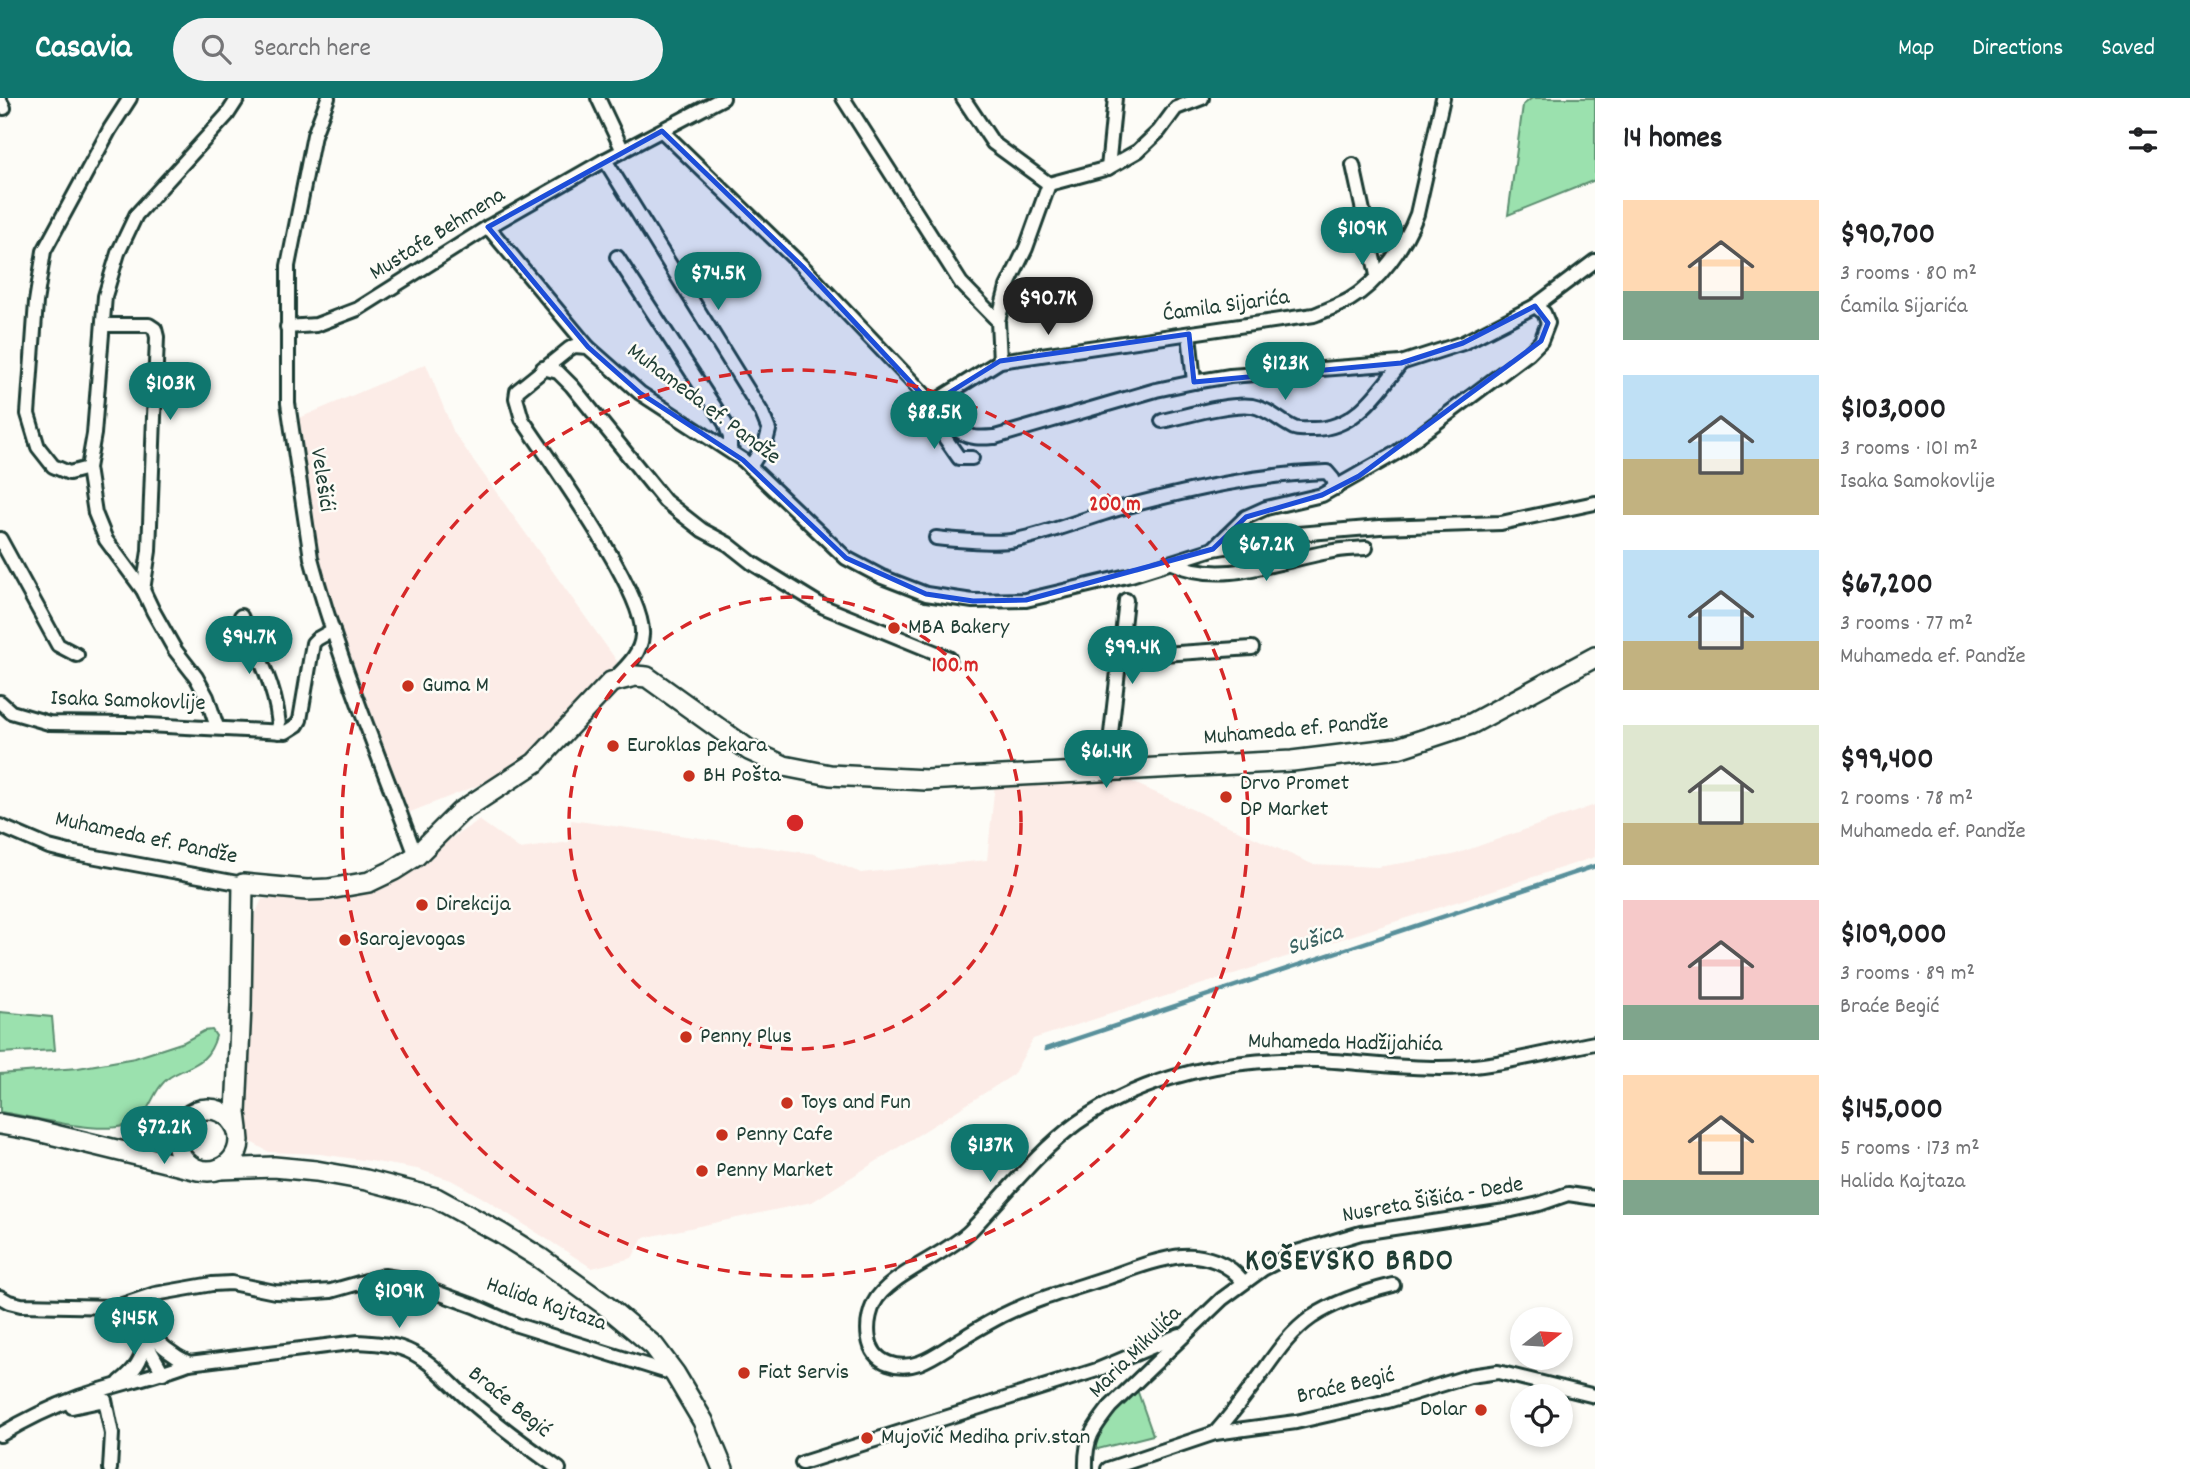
<!DOCTYPE html>
<meta charset="utf-8">
<style>
body{margin:0;font-family:Dekko,sans-serif;background:#f2f2f2;color:#202124;height:100vh;display:flex;flex-direction:column;font-size:26px;white-space:nowrap}
*{box-sizing:border-box;margin:0}
p{font-size:23px;color:#757577}
.icon{flex:none;width:38px;height:38px;fill:none;stroke:currentColor;stroke-width:2;stroke-linecap:round;stroke-linejoin:round}
.map{position:relative;flex:1;overflow:hidden}
.details{display:flex;flex-direction:column;background:#fff;width:595px}
.details>*{flex:none}
.needle{width:46px;rotate:73deg}
.controls{position:absolute;left:1510px;top:1209px;display:grid;gap:14px}
.controls a{display:grid;place-items:center;width:63px;height:63px;border-radius:50%;background:#fff;box-shadow:0 4px 10px #0003;font-size:35px}
.price{position:absolute;translate:-50% -60px;padding:0 16px;border-radius:24px;background:#0f766e;color:#fff;font-size:23px;line-height:46px;filter:drop-shadow(0 2px 4px #0008)}
.price::after{content:'';position:absolute;left:50%;top:42px;width:21px;height:16px;margin-left:-10px;background:inherit;clip-path:polygon(0 0,100% 0,50% 100%)}
.price.selected{background:#222;color:#fff}
ul{padding:0;list-style:none}
li{display:flex;align-items:center;gap:21px;height:175px;padding:0 28px}
li span{display:grid;place-items:center;flex:none;width:196px;height:140px;border-radius:0px;color:#555}
li>.icon{margin-inline-start:auto}
span .icon{width:84px;height:84px;fill:#fffc;stroke-width:1}
li b{font-size:30px}
h2{display:flex;justify-content:space-between;align-items:center;height:84px;padding:0 28px;font-size:30px}
header{display:flex;align-items:center;gap:42px;box-sizing:border-box;height:98px;padding:0 35px;background:#0f766e;color:#fff}
header strong{font-size:33px}
nav{display:flex;gap:38px;margin-inline-start:auto;font-size:24px}
.search{width:490px;height:63px;background:#f2f2f2;display:flex;align-items:center;gap:18px;box-sizing:border-box;padding:0 24px;border-radius:38px;color:#757577;font-size:26px}
main{display:flex;flex:1;min-height:0}
.map>svg:first-child{display:block}
.built{fill:#fcece7}
.green{fill:#9be1ae;stroke:#5d8f71;stroke-width:2}
.lines{fill:none;stroke-linecap:round;stroke-linejoin:round}
.stream{stroke:#59909b;stroke-width:4.5}
.street-casing{stroke:#1f3d34;stroke-width:18}
.secondary-casing{stroke:#1f3d34;stroke-width:24}
.street{stroke:#fdfcf7;stroke-width:12}
.secondary{stroke:#fdfcf7;stroke-width:19}
.marked{fill:#1d4ed8;fill-opacity:0.2;stroke:#1d4ed8;stroke-width:5;stroke-linejoin:round}
.ring{fill:none;stroke:#d62828;stroke-width:3.5;stroke-dasharray:12 9}
.poi-dot{fill:#c8321e;stroke:#fdfcf7;stroke-width:2.5}
.labels{text-anchor:middle;dominant-baseline:central;stroke-width:5;stroke-linejoin:round;paint-order:stroke}
.street-label{font-size:23px;fill:#1f3d34;stroke:#fdfcf7}
.poi-label{font-size:23px;fill:#1f3d34;stroke:#fdfcf7;text-anchor:start}
.water-label{font-size:24px;font-style:italic;fill:#37605f;stroke:#fdfcf7}
.district-label{font-size:30px;font-weight:bold;letter-spacing:2px;fill:#1f3d34;stroke:#fdfcf7}
.centre{fill:#d62828;stroke:#fdfcf7;stroke-width:3.5}
.ring-label{font-size:21px;text-anchor:middle;font-weight:bold;fill:#d62828;stroke:#fdfcf7;stroke-width:5;stroke-linejoin:round;paint-order:stroke}
</style>
<header>
<strong>Casavia</strong>
<div class="search"><svg class="icon" aria-label="search" viewBox="0 0 24 24"><circle cx="10" cy="10" r="6"/><path d="M15 15l6 6"/></svg>Search here</div>
<nav><a>Map</a><a>Directions</a><a>Saved</a></nav>
</header>
<main>
<div class="map">
<svg width="1595" height="1371" viewBox="0 0 1595 1371">
<rect width="100%" height="100%" fill="#fdfcf7"/>
<filter id="ink" filterUnits="userSpaceOnUse"><feTurbulence type="fractalNoise" baseFrequency=".0143" numOctaves="2"/><feDisplacementMap in="SourceGraphic" scale="14" xChannelSelector="R" yChannelSelector="G"/><feConvolveMatrix kernelMatrix="1 2 1 2 8 2 1 2 1" color-interpolation-filters="sRGB"/></filter>
<g filter="url(#ink)">
<g class="built">
<path d="M 426,266 L 454,335 L 619,566 L 509,675 L 408,715 L 321,477 L 311,427 L 297,321 Z"/>
<path d="M 1107,683 L 1132,684 L 1312,766 L 1377,769 L 1453,757 L 1595,707 L 1595,759 L 1033,941 L 1013,977 L 812,1104 L 643,1140 L 632,1160 L 592,1170 L 483,1100 L 451,1082 L 417,1071 L 370,1063 L 320,1056 L 269,1054 L 251,1044 L 245,1032 L 251,915 L 250,828 L 262,801 L 330,801 L 403,779 L 422,760 L 479,722 L 520,751 L 569,744 L 571,722 L 815,756 L 861,775 L 987,762 L 995,685 Z"/>
</g>
<g class="green">
<path d="M 1532,0 L 1595,0 L 1595,82 L 1508,117 L 1523,7 Z"/>
<path d="M 0,914 L 52,919 L 55,952 L 0,955 Z"/>
<path d="M 212,932 L 216,938 C 208,967 192,966 170,979 C 153,990 151,1013 138,1022 C 110,1042 34,1018 0,1014 L 0,976 L 78,970 L 135,960 L 184,944 L 204,933 Z"/>
<path d="M 1134,1283 L 1153,1337 L 1098,1351 L 1089,1348 Z"/>
</g>
<g class="lines">
<path class="stream" d="M 1046,951 L 1595,768"/>
<defs>
<g id="street">
<path d="M 130,0 L 110,31 L 44,153 L 36,204 L 28,316 L 38,349 L 53,368 L 69,375 L 88,370 L 94,336 L 105,198 L 118,155 L 136,117 L 227,17 L 238,0"/>
<path d="M 328,0 L 314,37 L 288,168 L 288,305 L 311,460 C 338,562 380,660 416,758"/>
<path d="M 598,0 L 623,53"/>
<path d="M 843,0 L 961,185 L 998,223"/>
<path d="M 963,0 L 993,45 L 1049,86"/>
<path d="M 0,3 L 4,10"/>
<path d="M 662,33 L 803,169 L 959,333 C 971,341 981,340 995,339 L 1156,292 L 1194,284 L 1230,278 L 1401,265 L 1463,245 L 1535,208 L 1595,163"/>
<path d="M 605,62 L 762,315 L 769,332 L 766,344 L 750,369"/>
<path d="M 1353,67 L 1377,177"/>
<path d="M 1108,70 L 1115,0"/>
<path d="M 1049,86 L 1108,70 L 1138,53 L 1159,33 L 1176,10 L 1202,0"/>
<path d="M 488,129 L 588,249 L 640,295 L 743,362 L 846,460 L 882,479 L 926,496 L 973,503 L 1026,502 L 1131,477 L 1213,451 L 1246,419 L 1266,410 L 1322,397 L 1396,355 L 1529,255 L 1541,243 L 1548,225 L 1544,215 L 1535,208"/>
<path d="M 617,159 L 725,325 L 730,339 L 730,353"/>
<path d="M 104,227 L 149,227 L 155,231 L 157,239 L 149,453 L 143,492"/>
<path d="M 287,229 L 316,227 L 358,211 L 488,129 L 605,62 L 723,0"/>
<path d="M 1189,236 L 1194,284"/>
<path d="M 588,249 L 574,248 L 569,251 L 517,293 L 516,300 L 522,321 C 549,362 646,495 642,537 C 641,556 626,569 614,581"/>
<path d="M 1000,263 L 998,223 L 1007,189 L 1026,150 L 1049,86"/>
<path d="M 543,270 L 558,274 L 572,288 L 665,403 L 702,432 L 728,446 L 752,465 L 824,509 L 949,560"/>
<path d="M 931,306 L 1000,263 L 1314,217 C 1326,212 1338,208 1349,202 C 1379,184 1405,148 1417,116 L 1443,0"/>
<path d="M 931,306 L 938,330 L 959,360 L 972,360"/>
<path d="M 1162,323 C 1186,318 1228,305 1252,308 C 1269,311 1279,323 1294,330 C 1299,332 1305,331 1310,331 C 1353,333 1377,296 1401,265"/>
<path d="M 88,370 L 95,415 L 106,442 L 143,492 L 153,513 L 175,552 L 196,579 L 207,599 L 217,629"/>
<path d="M 936,440 C 955,442 999,446 1016,442 C 1054,434 1091,418 1128,408 C 1193,391 1260,376 1327,374 L 1333,381 L 1336,390"/>
<path d="M 0,441 L 58,547 L 77,557"/>
<path d="M 1214,451 L 1298,436 L 1380,429 L 1501,425 L 1595,405"/>
<path d="M 1173,465 C 1222,488 1277,463 1328,454 C 1340,451 1353,451 1366,450"/>
<path d="M 241,518 C 257,556 279,593 279,634"/>
<path d="M 1119,559 L 1252,550"/>
<path d="M 0,604 L 11,614 L 49,625 L 127,626 L 286,634 L 297,627 L 300,622 L 313,545 L 317,541 L 333,532"/>
<path d="M 1107,671 L 1126,502"/>
<path d="M 0,728 L 49,749 L 69,754 L 243,786"/>
<path d="M 1243,1184 C 1230,1165 1204,1156 1182,1158 C 1157,1161 1132,1171 1109,1179 C 1073,1191 1035,1201 1001,1218 C 988,1225 975,1232 963,1240 C 940,1253 916,1276 888,1265 C 864,1256 865,1225 874,1205 C 888,1177 946,1157 970,1133 C 1005,1097 1036,1055 1077,1025 C 1146,976 1235,959 1318,962 C 1358,964 1398,970 1439,970 C 1491,970 1544,955 1595,945"/>
<path d="M 0,1199 L 9,1204 L 21,1207 L 116,1209 L 155,1196 L 212,1186 L 231,1185 L 275,1194 L 302,1195 L 331,1193 L 384,1178 L 397,1180 L 474,1208 L 517,1227 L 674,1276"/>
<path d="M 116,1209 C 145,1226 157,1250 189,1265"/>
<path d="M 146,1245 L 163,1275"/>
<path d="M 120,1284 C 135,1272 142,1263 145,1244"/>
<path d="M 72,1309 L 105,1302 L 112,1336 L 110,1371"/>
<path d="M 1215,1335 C 1233,1315 1249,1293 1265,1271 C 1279,1251 1292,1233 1312,1219 C 1336,1203 1365,1194 1393,1187"/>
<path d="M 0,1337 C 25,1322 52,1309 79,1299 C 116,1286 153,1279 189,1265 L 358,1244 C 372,1245 387,1245 401,1250 C 429,1259 447,1283 469,1302 C 498,1327 528,1349 559,1371"/>
<path d="M 802,1365 L 1097,1272 L 1180,1237"/>
<path d="M 1086,1371 C 1085,1341 1092,1332 1110,1309 L 1222,1201 L 1263,1171 L 1297,1154 L 1361,1135 L 1512,1112 L 1539,1106 L 1568,1096 L 1595,1100"/>
<path d="M 1108,1371 L 1215,1335 L 1296,1324 L 1388,1303 L 1470,1278 L 1498,1274 L 1595,1298"/>
</g>
<g id="secondary">
<circle cx="208" cy="1042" r="31"/>
<path d="M 0,1026 L 34,1032 L 198,1072"/>
<path d="M 238,1031 L 236,1015 L 241,908 L 243,786 L 307,792 L 329,791 L 369,784 L 394,772 L 416,758 L 460,714 L 535,665 L 611,584 L 635,578 L 647,579 L 749,652 L 784,668 L 830,677 L 926,682 L 1292,663 L 1398,650 L 1471,626 L 1595,559"/>
<path d="M 220,1071 L 274,1069 L 316,1073 L 366,1082 L 436,1100 L 500,1135 L 540,1160 L 605,1207 L 654,1248 L 675,1276 L 703,1323 L 723,1371"/>
</g>
</defs>
<use href="#street" class="street-casing"/>
<use href="#secondary" class="secondary-casing"/>
<use href="#street" class="street"/>
<use href="#secondary" class="secondary"/>
</g>
</g>
<path class="marked" d="M 662,33 L 803,169 L 931,306 L 1000,263 L 1189,236 L 1194,284 L 1401,265 L 1463,245 L 1535,208 L 1548,225 L 1541,243 L 1359,378 L 1322,397 L 1246,419 L 1213,451 L 1026,502 L 973,503 L 926,496 L 846,460 L 743,362 L 640,295 L 588,249 L 488,129 Z"/>
<g class="ring">
<circle cx="795" cy="725" r="226"/>
<circle cx="795" cy="725" r="453"/>
</g>
<g class="poi-dot">
<circle cx="894" cy="530" r="7"/>
<circle cx="408" cy="588" r="7"/>
<circle cx="613" cy="648" r="7"/>
<circle cx="689" cy="678" r="7"/>
<circle cx="1226" cy="699" r="7"/>
<circle cx="422" cy="807" r="7"/>
<circle cx="345" cy="842" r="7"/>
<circle cx="686" cy="939" r="7"/>
<circle cx="787" cy="1005" r="7"/>
<circle cx="722" cy="1037" r="7"/>
<circle cx="702" cy="1073" r="7"/>
<circle cx="744" cy="1275" r="7"/>
<circle cx="1481" cy="1312" r="7"/>
<circle cx="867" cy="1340" r="7"/>
</g>
<g class="labels">
<g class="street-label">
<text transform="translate(438 137) rotate(-32)">Mustafe Behmena</text>
<text transform="translate(1226 209) rotate(-8)">Ćamila Sijarića</text>
<text transform="translate(703 307) rotate(37)">Muhameda ef. Pandže</text>
<text transform="translate(321 382) rotate(81)">Velešići</text>
<text transform="translate(128 604) rotate(2)">Isaka Samokovlije</text>
<text transform="translate(1296 633) rotate(-5)">Muhameda ef. Pandže</text>
<text transform="translate(146 741) rotate(12)">Muhameda ef. Pandže</text>
<text transform="translate(1345 946) rotate(1)">Muhameda Hadžijahića</text>
<text transform="translate(1433 1103) rotate(-10)">Nusreta Šišića - Dede</text>
<text transform="translate(546 1207) rotate(19)">Halida Kajtaza</text>
<text transform="translate(1136 1255) rotate(-45)">Maria Mikulića</text>
<text transform="translate(1346 1289) rotate(-13)">Braće Begić</text>
<text transform="translate(509 1305) rotate(39)">Braće Begić</text>
</g>
<g class="poi-label">
<text x="908" y="530">MBA Bakery</text>
<text x="422" y="588">Guma M</text>
<text x="627" y="648">Euroklas pekara</text>
<text x="703" y="678">BH Pošta</text>
<text x="1240" y="686">Drvo Promet<tspan x="1240" dy="26">DP Market</tspan></text>
<text x="436" y="807">Direkcija</text>
<text x="359" y="842">Sarajevogas</text>
<text x="700" y="939">Penny Plus</text>
<text x="801" y="1005">Toys and Fun</text>
<text x="736" y="1037">Penny Cafe</text>
<text x="716" y="1073">Penny Market</text>
<text x="758" y="1275">Fiat Servis</text>
<text x="1467" y="1312" text-anchor="end">Dolar</text>
<text x="881" y="1340">Mujović Mediha priv.stan</text>
</g>
<g class="water-label">
<text transform="translate(1315 843) rotate(-18)">Sušica</text>
</g>
<g class="district-label">
<text x="1350" y="1165">KOŠEVSKO BRDO</text>
</g>
</g>
<circle cx="795" cy="725" r="10" class="centre"/>
<g class="ring-label">
<text x="1115" y="412">200 m</text>
<text x="955" y="573">100 m</text>
</g>
</svg>
<div class="controls">
<a><svg class="needle" viewBox="-14 -14 28 28"><path d="M0-13l5 13h-10z" fill="#e53935"/><path d="M0 13l5-13h-10z" fill="#757577"/></svg></a>
<a><svg class="icon" aria-label="locate" viewBox="0 0 24 24"><circle cx="12" cy="12" r="6"/><path d="M12 2v4M12 18v4M2 12h4M18 12h4"/></svg></a>
</div>
<b class="price" style="left:1362px;top:169px">$109K</b>
<b class="price" style="left:718px;top:214px">$74.5K</b>
<b class="price selected" style="left:1048px;top:239px">$90.7K</b>
<b class="price" style="left:1285px;top:304px">$123K</b>
<b class="price" style="left:170px;top:324px">$103K</b>
<b class="price" style="left:934px;top:353px">$88.5K</b>
<b class="price" style="left:1266px;top:485px">$67.2K</b>
<b class="price" style="left:249px;top:578px">$94.7K</b>
<b class="price" style="left:1132px;top:588px">$99.4K</b>
<b class="price" style="left:1106px;top:692px">$61.4K</b>
<b class="price" style="left:164px;top:1068px">$72.2K</b>
<b class="price" style="left:990px;top:1086px">$137K</b>
<b class="price" style="left:399px;top:1232px">$109K</b>
<b class="price" style="left:134px;top:1259px">$145K</b>
</div>
<section class="details">
<h2>14 homes<svg class="icon" aria-label="filters" viewBox="0 0 24 24"><path d="M4 7h16M4 17h16"/><circle cx="9" cy="7" r="2"/><circle cx="15" cy="17" r="2"/></svg></h2>
<ul>
<li><span style="background:linear-gradient(#ffd9b3 65%,#7fa58c 0)"><svg class="icon" aria-label="home" viewBox="0 0 24 24"><path d="M3 11l9-7 9 7M6 9v11h12V9"/></svg></span><div><b>$90,700</b><p>3 rooms · 80 m²</p><p>Ćamila Sijarića</p></div></li>
<li><span style="background:linear-gradient(#bfe0f5 60%,#c2b280 0)"><svg class="icon" aria-label="home" viewBox="0 0 24 24"><path d="M3 11l9-7 9 7M6 9v11h12V9"/></svg></span><div><b>$103,000</b><p>3 rooms · 101 m²</p><p>Isaka Samokovlije</p></div></li>
<li><span style="background:linear-gradient(#bfe0f5 65%,#c2b280 0)"><svg class="icon" aria-label="home" viewBox="0 0 24 24"><path d="M3 11l9-7 9 7M6 9v11h12V9"/></svg></span><div><b>$67,200</b><p>3 rooms · 77 m²</p><p>Muhameda ef. Pandže</p></div></li>
<li><span style="background:linear-gradient(#dfe7d0 70%,#c2b280 0)"><svg class="icon" aria-label="home" viewBox="0 0 24 24"><path d="M3 11l9-7 9 7M6 9v11h12V9"/></svg></span><div><b>$99,400</b><p>2 rooms · 78 m²</p><p>Muhameda ef. Pandže</p></div></li>
<li><span style="background:linear-gradient(#f6c9c9 75%,#7fa58c 0)"><svg class="icon" aria-label="home" viewBox="0 0 24 24"><path d="M3 11l9-7 9 7M6 9v11h12V9"/></svg></span><div><b>$109,000</b><p>3 rooms · 89 m²</p><p>Braće Begić</p></div></li>
<li><span style="background:linear-gradient(#ffd9b3 75%,#7fa58c 0)"><svg class="icon" aria-label="home" viewBox="0 0 24 24"><path d="M3 11l9-7 9 7M6 9v11h12V9"/></svg></span><div><b>$145,000</b><p>5 rooms · 173 m²</p><p>Halida Kajtaza</p></div></li>
</ul>
</section>
</main>
